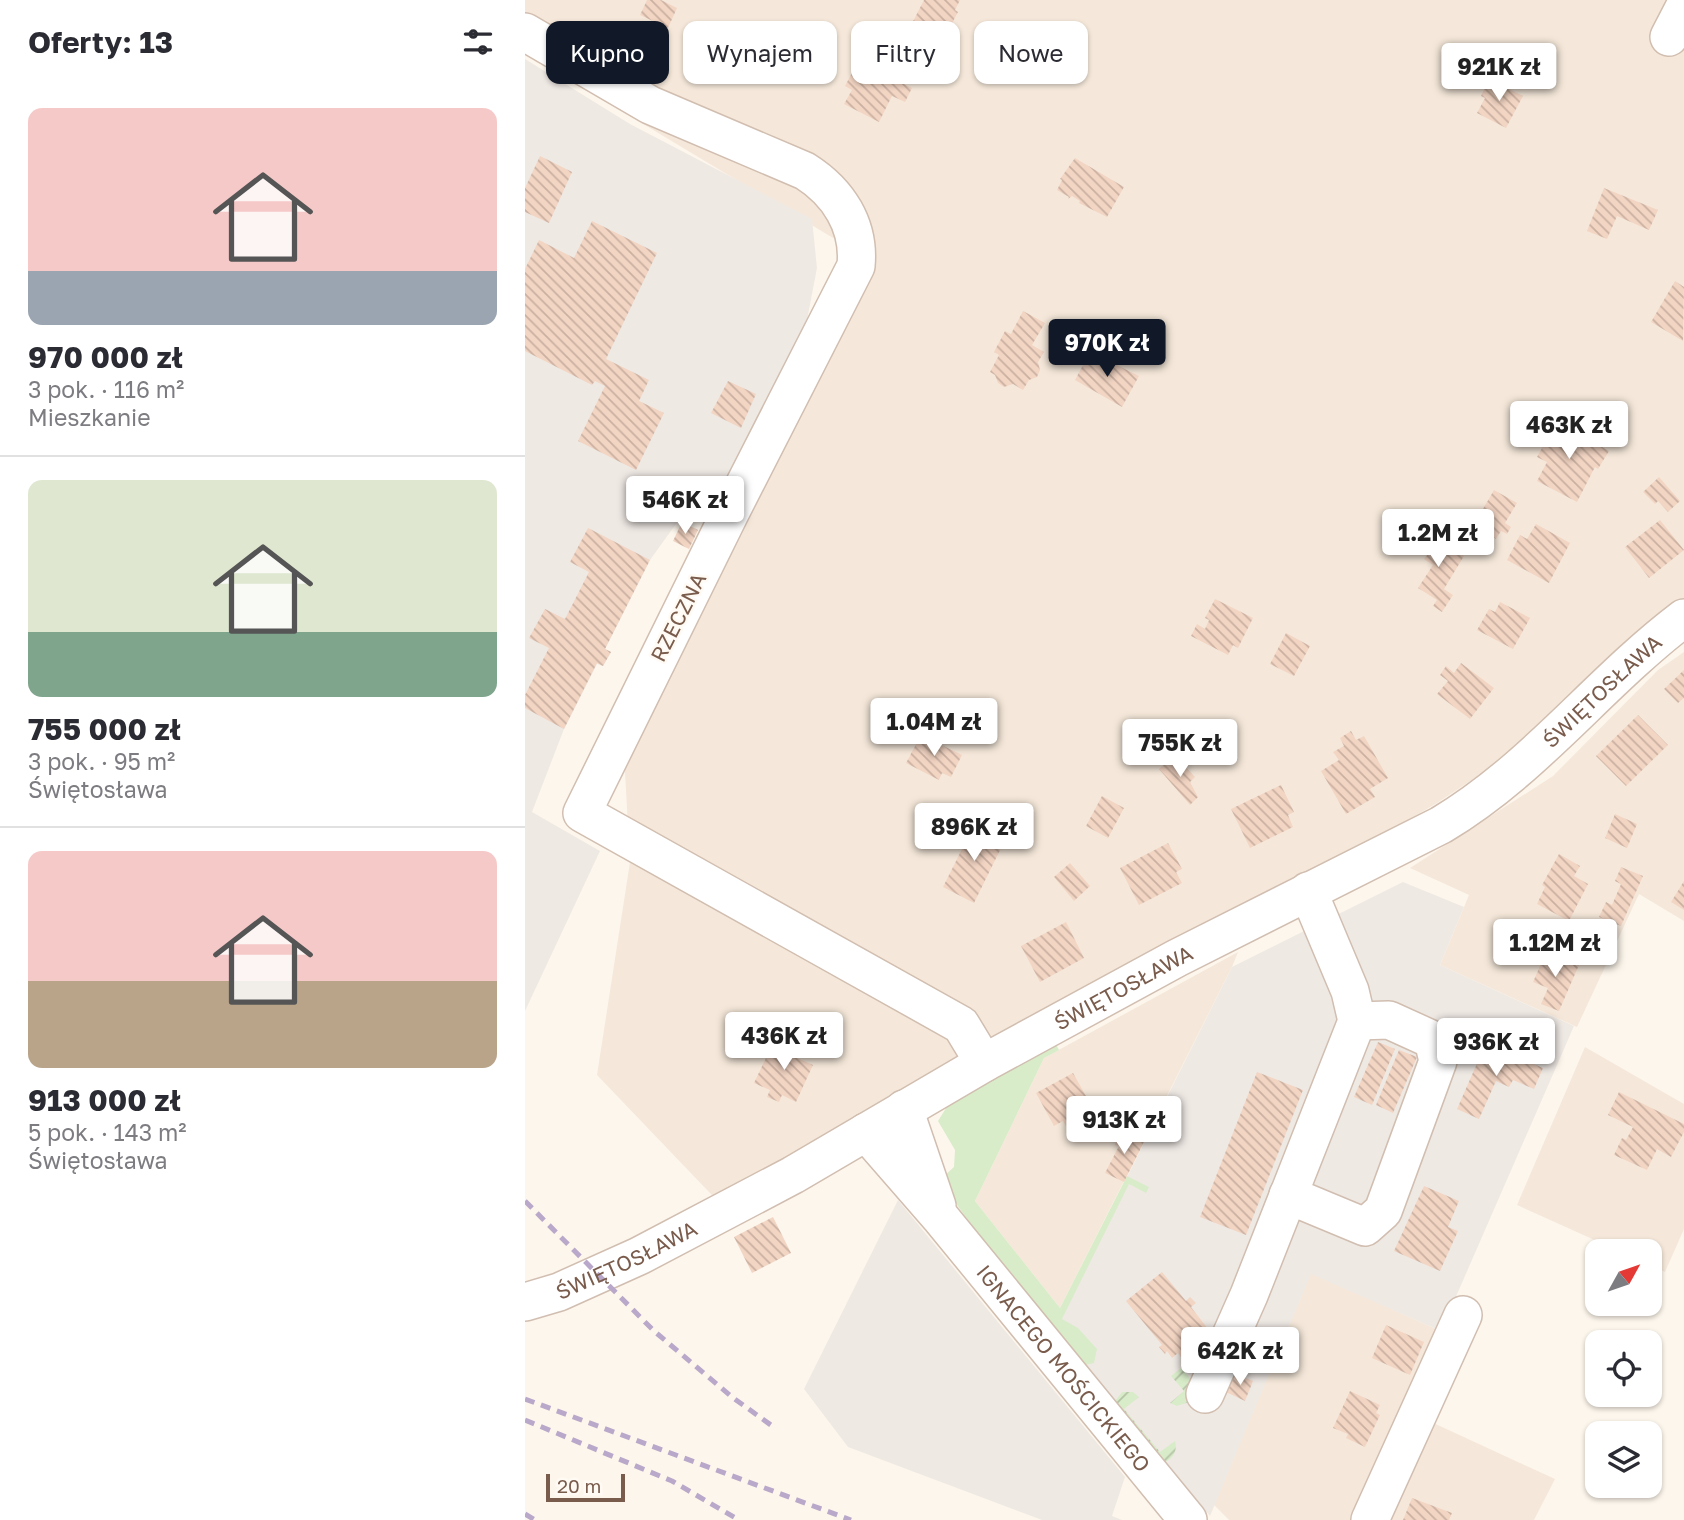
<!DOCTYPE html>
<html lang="pl">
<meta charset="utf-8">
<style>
body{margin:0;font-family:"Golos Text",sans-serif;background:#f2f2f3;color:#2b2b33;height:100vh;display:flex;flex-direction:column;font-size:26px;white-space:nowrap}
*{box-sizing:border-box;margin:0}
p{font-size:23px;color:#7c7c81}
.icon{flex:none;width:38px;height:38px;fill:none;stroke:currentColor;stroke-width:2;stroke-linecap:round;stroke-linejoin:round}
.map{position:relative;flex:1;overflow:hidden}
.panel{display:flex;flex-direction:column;background:#fff;width:525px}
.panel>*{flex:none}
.top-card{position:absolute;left:21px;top:21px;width:665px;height:63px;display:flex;gap:14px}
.needle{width:46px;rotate:50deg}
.buttons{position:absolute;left:1060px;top:1239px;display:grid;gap:14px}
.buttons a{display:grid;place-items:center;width:77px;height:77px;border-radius:14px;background:#fff;box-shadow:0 2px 5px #0004;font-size:35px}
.scale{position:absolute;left:21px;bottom:18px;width:79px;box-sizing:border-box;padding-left:7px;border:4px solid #7a5c4d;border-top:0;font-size:19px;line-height:24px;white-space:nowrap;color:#7a5c4d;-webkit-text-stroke:5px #fffaf3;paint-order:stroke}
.price{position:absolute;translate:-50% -60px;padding:0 16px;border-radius:7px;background:#fff;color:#222;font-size:23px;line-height:46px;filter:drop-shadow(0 2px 4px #0008)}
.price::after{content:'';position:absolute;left:50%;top:42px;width:21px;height:16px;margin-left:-10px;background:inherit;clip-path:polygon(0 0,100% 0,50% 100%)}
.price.selected{background:#111827;color:#fff}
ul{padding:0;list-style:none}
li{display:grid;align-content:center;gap:14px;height:371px;padding:0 28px}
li+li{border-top:2px solid #e1e1e2}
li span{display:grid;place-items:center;height:217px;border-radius:14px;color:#555}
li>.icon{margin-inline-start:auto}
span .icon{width:126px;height:126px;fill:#fffc;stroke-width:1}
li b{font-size:30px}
h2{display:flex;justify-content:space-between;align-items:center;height:84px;padding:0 28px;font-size:30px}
.pill{padding:0 24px;border-radius:14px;background:#fff;box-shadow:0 2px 5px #0004;font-size:24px;line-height:63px}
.pill.selected{background:#111827;color:#fff}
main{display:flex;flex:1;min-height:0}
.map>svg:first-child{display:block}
.residential{fill:#f5e8da}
.industrial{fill:#efe9e4}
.grass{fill:#d8ecc9}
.garden{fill:url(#garden-furrows)}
.building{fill:url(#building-back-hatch)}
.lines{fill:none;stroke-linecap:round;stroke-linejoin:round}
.minor-casing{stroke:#d1beb0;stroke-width:40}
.minor{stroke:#fff;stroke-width:37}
.rail{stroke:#b9a8c9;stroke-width:5;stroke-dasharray:10 7;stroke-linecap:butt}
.labels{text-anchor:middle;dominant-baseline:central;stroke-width:5;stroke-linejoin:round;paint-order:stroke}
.street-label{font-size:21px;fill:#7a5c4d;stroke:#fffaf3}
</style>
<main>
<section class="panel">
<h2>Oferty: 13<svg class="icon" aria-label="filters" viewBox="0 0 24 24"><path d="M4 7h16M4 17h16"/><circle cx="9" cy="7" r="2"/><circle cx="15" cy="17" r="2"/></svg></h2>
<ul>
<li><span style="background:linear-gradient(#f6c9c9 75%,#9aa5b1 0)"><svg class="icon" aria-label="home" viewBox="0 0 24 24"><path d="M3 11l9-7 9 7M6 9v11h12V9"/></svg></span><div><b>970 000 zł</b><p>3 pok. · 116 m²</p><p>Mieszkanie</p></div></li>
<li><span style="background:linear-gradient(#dfe7d0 70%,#7fa58c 0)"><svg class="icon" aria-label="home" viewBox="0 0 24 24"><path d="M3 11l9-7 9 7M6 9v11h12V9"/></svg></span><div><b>755 000 zł</b><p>3 pok. · 95 m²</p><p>Świętosława</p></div></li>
<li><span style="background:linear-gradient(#f6c9c9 60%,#b9a48a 0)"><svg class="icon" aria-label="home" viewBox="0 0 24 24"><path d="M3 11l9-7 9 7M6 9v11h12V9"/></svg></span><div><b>913 000 zł</b><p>5 pok. · 143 m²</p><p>Świętosława</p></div></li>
</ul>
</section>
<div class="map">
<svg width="1159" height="1520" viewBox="0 0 1159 1520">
<defs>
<pattern id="garden-furrows" width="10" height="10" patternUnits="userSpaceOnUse" patternTransform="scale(1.75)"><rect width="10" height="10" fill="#d8ecc9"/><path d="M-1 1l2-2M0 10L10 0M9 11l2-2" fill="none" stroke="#b4c2a5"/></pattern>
<pattern id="building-back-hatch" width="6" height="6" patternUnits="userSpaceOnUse" patternTransform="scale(1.75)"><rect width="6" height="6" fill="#f3d5c3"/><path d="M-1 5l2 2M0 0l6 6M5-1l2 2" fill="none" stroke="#cab0a1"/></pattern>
</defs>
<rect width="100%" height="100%" fill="#fdf6ec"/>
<g class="residential">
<path d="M 0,0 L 1159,0 L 1159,639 L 912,803 L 206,1215 L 72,1075 L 105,862 L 99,755 L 343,259 L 0,53 Z"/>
<path d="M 1159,652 L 1159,921 L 1114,894 L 1052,1027 L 915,965 L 944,895 L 885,868 L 1028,776 L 1133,670 Z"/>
<path d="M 713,952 L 707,967 L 535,1308 L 450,1201 L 519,1058 Z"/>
<path d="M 1060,1047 L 1159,1104 L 1159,1229 L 1140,1272 L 1125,1265 L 1125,1251 L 1094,1251 L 992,1205 Z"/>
<path d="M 786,1273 L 918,1332 L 829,1520 L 704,1520 L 689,1505 Z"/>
<path d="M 902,1420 L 1030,1479 L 1009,1520 L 858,1520 Z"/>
</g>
<g class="industrial">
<path d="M 0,59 L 105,124 L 287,219 L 292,268 L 282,320 L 206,480 L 179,485 L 125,560 L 80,649 L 86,652 L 78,666 L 72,664 L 39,729 L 7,812 L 75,851 L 0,1011 Z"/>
<path d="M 878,882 L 939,907 L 915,965 L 1049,1026 L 916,1331 L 786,1274 L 685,1516 L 528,1325 L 707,967 Z"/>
<path d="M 373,1200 L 600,1477 L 587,1516 L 597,1520 L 517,1520 L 323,1447 L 279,1389 Z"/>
</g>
<path class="grass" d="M 528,1039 L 534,1050 L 519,1058 L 450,1201 L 535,1308 L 602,1176 L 624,1187 L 621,1193 L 604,1184 L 537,1319 L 553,1328 L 572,1349 L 569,1363 L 560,1365 L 448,1227 L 432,1205 L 419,1176 L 429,1167 L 430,1150 L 413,1121 L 423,1105 Z"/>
<g class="garden">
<path d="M 656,1368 L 672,1386 L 664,1402 L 652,1406 L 645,1403 L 659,1391 L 646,1376 Z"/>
<path d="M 597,1392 L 608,1392 L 614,1397 L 599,1409 L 635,1452 L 650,1441 C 653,1450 648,1459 640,1462 L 590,1401 Z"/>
</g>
<g class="building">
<path d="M 122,0 L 136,0 L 152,8 L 143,28 L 115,15 Z"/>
<path d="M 399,0 L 435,0 L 430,10 L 433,12 L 413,49 L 404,45 L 398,47 L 392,43 L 390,37 L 382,33 Z"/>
<path d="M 333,61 L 387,88 L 380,102 L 367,96 L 354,122 L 319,104 L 327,90 L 320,86 Z"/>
<path d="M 964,79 L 998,96 L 981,128 L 952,113 L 960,98 L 956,96 Z"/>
<path d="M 15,156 L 47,172 L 24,223 L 0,212 L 0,188 Z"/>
<path d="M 550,158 L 599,187 L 582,217 L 554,203 L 555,201 L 547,196 L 543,199 L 544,197 L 532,190 L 537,180 L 535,179 Z"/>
<path d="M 1079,188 L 1133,210 L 1124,230 L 1092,216 L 1082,239 L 1062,231 Z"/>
<path d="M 67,221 L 132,253 L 81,359 L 124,380 L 114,401 L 139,413 L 111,470 L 53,441 L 80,386 L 70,381 L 67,385 L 0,351 L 0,269 L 14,240 L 49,258 Z"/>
<path d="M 1150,281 L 1159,287 L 1158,341 L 1126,322 Z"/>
<path d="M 498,311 L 520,323 L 507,345 L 519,352 L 513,362 L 515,370 L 512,377 L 504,380 L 498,390 L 488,384 L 479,387 L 473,383 L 470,375 L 465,372 L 474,355 L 469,352 L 480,331 L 486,334 Z"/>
<path d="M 565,352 L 614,376 L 597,407 L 550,380 Z"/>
<path d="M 203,381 L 231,394 L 216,428 L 186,413 Z"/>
<path d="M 1032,421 L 1084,451 L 1073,469 L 1070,467 L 1052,502 L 1012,481 L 1022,462 L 1012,457 Z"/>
<path d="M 1134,477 L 1155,501 L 1143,512 L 1133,501 L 1130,504 L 1118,492 Z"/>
<path d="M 969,490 L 992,503 L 980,523 L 986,527 L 982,534 L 976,531 L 971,539 L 948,526 Z"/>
<path d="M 1135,520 L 1159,550 L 1124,578 L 1100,547 Z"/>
<path d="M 157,522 L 173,530 L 164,549 L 148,541 Z"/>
<path d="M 1011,524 L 1045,543 L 1024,583 L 982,560 L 995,535 L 1002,539 Z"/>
<path d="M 63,528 L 125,560 L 80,649 L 86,652 L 78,666 L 72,663 L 39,729 L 0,708 L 0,695 L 24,648 L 4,638 L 20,609 L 40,619 L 64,572 L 45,562 Z"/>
<path d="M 900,531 L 939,556 L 919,589 L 928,595 L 917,612 L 908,606 L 912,600 L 893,588 L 908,565 L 899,559 L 903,554 L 895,549 L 893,552 L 889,549 Z"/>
<path d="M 690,599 L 728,618 L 713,648 L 708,645 L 703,655 L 666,636 L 672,624 L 680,629 L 684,620 L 680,618 Z"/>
<path d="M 975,602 L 1005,618 L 988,649 L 952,630 L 964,609 L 970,612 Z"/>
<path d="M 761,633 L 785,646 L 769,676 L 745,664 Z"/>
<path d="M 936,663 L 969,688 L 945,719 L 912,694 L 923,681 L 915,675 L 921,666 L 929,673 Z"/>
<path d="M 1159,670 L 1159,698 L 1153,703 L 1139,689 Z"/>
<path d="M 1113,715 L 1143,745 L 1101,786 L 1071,756 Z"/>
<path d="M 826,731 L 831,740 L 839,736 L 863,778 L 845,789 L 850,797 L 821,814 L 796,771 L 814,760 L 808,752 L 819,746 L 815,738 Z"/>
<path d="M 396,735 L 437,755 L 426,777 L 417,773 L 414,780 L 381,763 Z"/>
<path d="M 649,755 L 670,777 L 665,782 L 673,797 L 665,805 L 634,769 Z"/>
<path d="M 756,785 L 769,812 L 763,815 L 768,827 L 725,848 L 706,809 Z"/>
<path d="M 577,796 L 599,808 L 583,838 L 561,826 Z"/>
<path d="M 1090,814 L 1112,824 L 1102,848 L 1080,838 Z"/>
<path d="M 450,823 L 481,838 L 449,903 L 418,887 Z"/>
<path d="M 643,843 L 657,869 L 651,872 L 657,883 L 614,905 L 595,868 Z"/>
<path d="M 1034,854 L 1055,866 L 1049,876 L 1063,884 L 1044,921 L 1012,904 L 1020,887 L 1017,885 Z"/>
<path d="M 545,863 L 565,886 L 549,901 L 529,877 Z"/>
<path d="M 1096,867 L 1118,876 L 1096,926 L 1074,917 L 1081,902 L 1087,905 L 1096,884 L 1090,881 Z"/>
<path d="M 1159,881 L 1159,910 L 1146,902 Z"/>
<path d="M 541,922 L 559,958 L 515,982 L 496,946 Z"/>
<path d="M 1022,950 L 1054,965 L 1034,1011 L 1016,1004 L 1023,988 L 1008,982 Z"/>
<path d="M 251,1037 L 276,1049 L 272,1058 L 288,1065 L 271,1102 L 257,1095 L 254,1102 L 242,1097 L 245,1090 L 229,1083 Z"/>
<path d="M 853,1042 L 870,1049 L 847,1105 L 829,1097 Z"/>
<path d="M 961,1043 L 1018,1068 L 1009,1089 L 988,1080 L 984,1087 L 971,1081 L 954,1119 L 932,1109 Z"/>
<path d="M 874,1050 L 892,1057 L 868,1113 L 851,1105 Z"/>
<path d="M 732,1072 L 778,1090 L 721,1235 L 675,1217 Z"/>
<path d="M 548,1073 L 566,1105 L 558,1110 L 564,1122 L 545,1133 L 538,1121 L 529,1126 L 511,1093 Z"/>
<path d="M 1094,1092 L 1159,1124 L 1159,1132 L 1146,1157 L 1132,1149 L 1122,1170 L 1089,1155 L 1097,1138 L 1101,1140 L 1108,1127 L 1083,1115 Z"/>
<path d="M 597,1131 L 619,1142 L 599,1182 L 580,1173 L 594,1146 L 590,1145 Z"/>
<path d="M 899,1186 L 934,1201 L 923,1227 L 933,1231 L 915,1271 L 869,1251 Z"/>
<path d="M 248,1217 L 266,1253 L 227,1273 L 209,1237 Z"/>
<path d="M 637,1272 L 661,1301 L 665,1297 L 671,1303 L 666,1307 L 683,1329 L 663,1345 L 677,1362 L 666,1371 L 653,1353 L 647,1358 L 642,1351 L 640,1354 L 634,1347 L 637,1345 L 601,1301 Z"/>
<path d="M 861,1325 L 899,1342 L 885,1375 L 847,1358 Z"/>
<path d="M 709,1373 L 728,1381 L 720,1401 L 701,1392 Z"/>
<path d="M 825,1391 L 855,1405 L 851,1413 L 855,1415 L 840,1447 L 821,1438 L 823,1434 L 808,1428 Z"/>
<path d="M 887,1498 L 927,1513 L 924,1520 L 878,1520 Z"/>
</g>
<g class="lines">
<defs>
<g id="minor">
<path d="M 0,32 L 125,105 L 280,171 C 313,192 335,225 331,266 L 205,513 L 57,813 L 436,1025 L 459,1063"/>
<path d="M 1144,37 L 1159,8"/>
<path d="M 379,1109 L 412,1206"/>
<path id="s1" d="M 341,1132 L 415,1217 L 663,1520"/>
<path d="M 763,1195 L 840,1227 L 858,1211 L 913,1061 L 908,1040 L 864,1020 L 832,1021"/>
<path id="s2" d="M 0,1302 L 34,1292 L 114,1256 L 268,1175 L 459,1063 L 652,958 L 916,825 C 1011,768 1072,684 1159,618"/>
<path d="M 680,1394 L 724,1295 L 832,1021 L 825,991 L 783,891"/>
<path d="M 845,1520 L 938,1315"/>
</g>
</defs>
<use href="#minor" class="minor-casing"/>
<use href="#minor" class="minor"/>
<g class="rail">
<path d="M 0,1201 L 129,1331 L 207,1397 L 250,1428"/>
<path d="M 0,1399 L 326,1520"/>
<path d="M 0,1420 L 147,1481 L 214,1520"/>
<path d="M 0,1514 L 10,1520"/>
</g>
</g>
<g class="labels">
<g class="street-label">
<text transform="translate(153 617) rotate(-63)">RZECZNA</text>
<text stroke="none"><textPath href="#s2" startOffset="1244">ŚWIĘTOSŁAWA</textPath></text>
<text stroke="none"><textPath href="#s2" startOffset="677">ŚWIĘTOSŁAWA</textPath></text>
<text stroke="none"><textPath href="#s2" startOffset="110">ŚWIĘTOSŁAWA</textPath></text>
<text stroke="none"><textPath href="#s1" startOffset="308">IGNACEGO MOŚCICKIEGO</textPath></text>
</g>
</g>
</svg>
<div class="buttons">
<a><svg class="needle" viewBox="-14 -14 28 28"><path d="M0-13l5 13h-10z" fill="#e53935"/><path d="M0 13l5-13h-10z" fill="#7c7c81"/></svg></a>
<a><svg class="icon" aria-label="locate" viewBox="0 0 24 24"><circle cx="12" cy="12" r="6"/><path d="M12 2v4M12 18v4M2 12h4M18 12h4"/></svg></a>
<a><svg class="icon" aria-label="layers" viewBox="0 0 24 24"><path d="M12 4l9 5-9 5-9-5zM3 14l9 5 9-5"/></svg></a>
</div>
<div class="scale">20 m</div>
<b class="price" style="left:974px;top:103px">921K zł</b>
<b class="price selected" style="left:582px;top:379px">970K zł</b>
<b class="price" style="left:1044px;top:461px">463K zł</b>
<b class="price" style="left:160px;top:536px">546K zł</b>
<b class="price" style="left:913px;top:569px">1.2M zł</b>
<b class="price" style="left:409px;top:758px">1.04M zł</b>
<b class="price" style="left:655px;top:779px">755K zł</b>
<b class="price" style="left:449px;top:863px">896K zł</b>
<b class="price" style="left:1030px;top:979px">1.12M zł</b>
<b class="price" style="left:259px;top:1072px">436K zł</b>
<b class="price" style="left:971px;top:1078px">936K zł</b>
<b class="price" style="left:599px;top:1156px">913K zł</b>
<b class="price" style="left:715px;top:1387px">642K zł</b>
<div class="top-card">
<a class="pill selected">Kupno</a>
<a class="pill">Wynajem</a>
<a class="pill">Filtry</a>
<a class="pill">Nowe</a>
</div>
</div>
</main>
